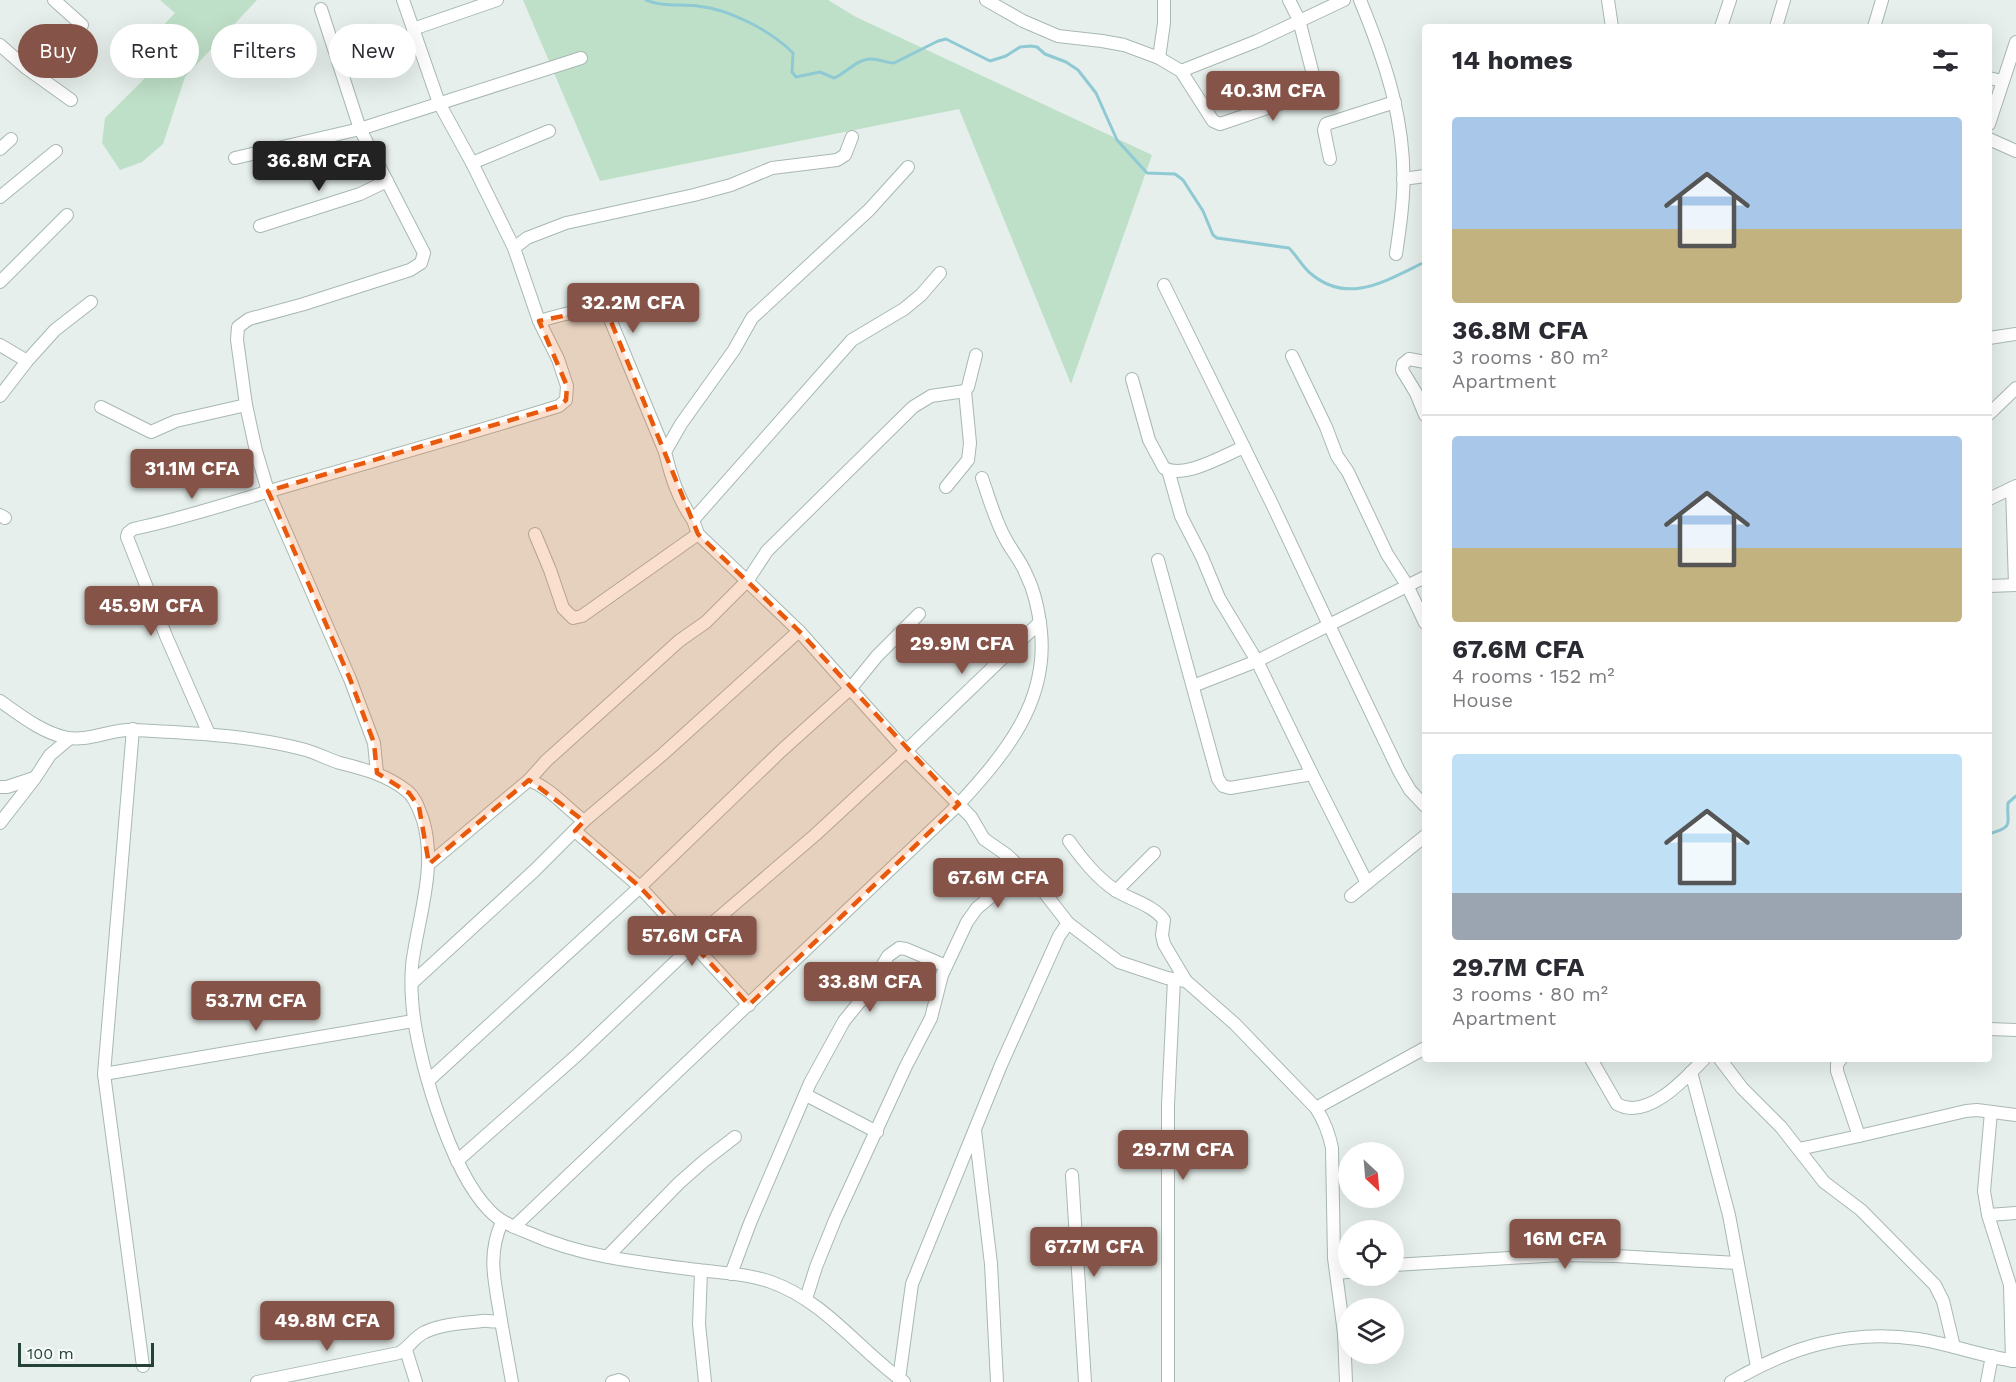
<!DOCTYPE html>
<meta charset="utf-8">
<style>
body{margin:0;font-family:"Work Sans",sans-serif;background:#f7f7f7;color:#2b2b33;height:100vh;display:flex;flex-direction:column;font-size:22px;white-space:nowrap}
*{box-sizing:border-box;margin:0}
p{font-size:20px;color:#7c7c81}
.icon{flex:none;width:33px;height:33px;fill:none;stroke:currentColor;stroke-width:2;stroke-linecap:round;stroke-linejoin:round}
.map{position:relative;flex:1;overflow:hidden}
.sheet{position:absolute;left:1422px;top:24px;width:570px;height:1038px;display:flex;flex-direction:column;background:#fff;border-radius:6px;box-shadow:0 6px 24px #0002}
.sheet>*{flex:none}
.guide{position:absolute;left:18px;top:24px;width:570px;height:54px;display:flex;gap:12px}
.needle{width:39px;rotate:154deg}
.buttons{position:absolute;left:1338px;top:1142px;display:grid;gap:12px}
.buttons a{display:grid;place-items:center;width:66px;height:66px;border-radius:50%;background:#fff;box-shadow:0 6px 24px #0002;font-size:30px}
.scale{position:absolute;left:18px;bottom:15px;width:136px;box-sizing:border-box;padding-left:6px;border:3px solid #24423a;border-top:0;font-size:16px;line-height:21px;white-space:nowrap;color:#24423a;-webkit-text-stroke:4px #f7fbf9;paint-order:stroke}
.price{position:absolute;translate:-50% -51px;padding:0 14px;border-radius:6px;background:#855347;color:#fff;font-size:20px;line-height:39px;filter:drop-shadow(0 2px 3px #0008)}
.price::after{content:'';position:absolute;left:50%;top:36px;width:18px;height:14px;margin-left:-9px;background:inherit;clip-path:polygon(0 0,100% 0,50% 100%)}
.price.on{background:#222;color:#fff}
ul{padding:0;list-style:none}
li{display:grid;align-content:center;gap:12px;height:318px;padding:0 30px}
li+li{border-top:2px solid #e1e1e2}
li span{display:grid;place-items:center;height:186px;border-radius:6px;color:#555}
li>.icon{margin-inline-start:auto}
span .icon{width:108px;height:108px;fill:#fffc;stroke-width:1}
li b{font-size:26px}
h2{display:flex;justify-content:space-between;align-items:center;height:72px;padding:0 30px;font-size:26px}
.chip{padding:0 21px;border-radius:27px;background:#fff;box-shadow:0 6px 24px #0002;font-size:21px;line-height:54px}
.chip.on{background:#855347;color:#fff}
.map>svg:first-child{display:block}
.green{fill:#bfe0c8}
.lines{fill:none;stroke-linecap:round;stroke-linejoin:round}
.stream{stroke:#8ec9d4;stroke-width:3}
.minor-casing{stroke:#a8b8b2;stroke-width:14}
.minor{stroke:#fff;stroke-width:12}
.marked{fill:#e8590c;fill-opacity:0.2;stroke:#e8590c;stroke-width:4.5;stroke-dasharray:12 8;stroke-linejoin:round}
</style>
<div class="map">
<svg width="2016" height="1382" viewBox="0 0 2016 1382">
<rect width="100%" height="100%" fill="#e6efeb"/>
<g class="green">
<path d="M 160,0 L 257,0 L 185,77 L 163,144 L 142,162 L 120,170 L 102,143 L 105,118 L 146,77 L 130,60 L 175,13 Z"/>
<path d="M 523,0 L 828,0 L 856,17 L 1152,155 L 1071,384 L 959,109 L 600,181 Z"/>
</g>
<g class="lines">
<g class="stream">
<path d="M 646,0 C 663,7 679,4 697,6 C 729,9 770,30 793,53 L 792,72 L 796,77 L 820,72 L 834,78 C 846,73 856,60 869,59 C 878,58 885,63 894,63 L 938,41 L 946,39 L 990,61 L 1006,56 L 1020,47 L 1031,46 L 1037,47 L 1045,54 L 1066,62 L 1078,70 L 1096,93 L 1117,140 L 1147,173 L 1175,174 L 1183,180 L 1203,211 L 1213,235 L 1217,238 L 1289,248 C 1297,256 1302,266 1310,273 C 1348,306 1387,280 1425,262"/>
<path d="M 1989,834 C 2016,826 2006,824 2008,803 L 2016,796"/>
</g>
<defs>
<g id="minor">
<path d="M 54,0 L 82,25"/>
<path d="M 986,0 L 1023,21 L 1058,36 L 1102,41 L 1124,45 L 1159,58 L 1181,71 L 1213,121 L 1220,124 L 1315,92 L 1317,90 L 1299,20 L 1289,0"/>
<path d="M 1360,0 C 1386,63 1407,125 1403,195 C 1402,214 1399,234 1396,254"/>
<path d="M 1608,0 L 1612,27"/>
<path d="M 321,9 L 360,129 L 424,253 L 421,263 L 410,270 L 304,304 L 249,319 L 238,327 L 237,340 L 246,405 L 256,451 L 268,491 L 350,679 L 374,743 L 377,773"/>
<path d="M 1721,27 L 1730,0"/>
<path d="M 1776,27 L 1784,0"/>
<path d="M 1874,27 L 1882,0"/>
<path d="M 413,29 L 497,0"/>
<path d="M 0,45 L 25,67 L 71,100"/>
<path d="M 1159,58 L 1164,23 L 1164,0"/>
<path d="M 1181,71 L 1257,41 L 1344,0"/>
<path d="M 1989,78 L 2002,81"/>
<path d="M 1989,124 L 2016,42"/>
<path d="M 1989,139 L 2016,151"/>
<path d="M 0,149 L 11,139"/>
<path d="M 235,158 L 360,129 L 581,58"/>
<path d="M 1330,159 L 1324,130 L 1326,124 L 1395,102"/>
<path d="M 472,163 L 549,131"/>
<path d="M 1403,179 L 1425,176"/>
<path d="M 0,197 L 56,151"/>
<path d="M 260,226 L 360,194 L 387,181"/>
<path d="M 514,248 L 527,238 L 566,223 L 694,195 L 731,185 L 772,168 L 837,160 L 845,155 L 852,137"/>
<path d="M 940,273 L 921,295 L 904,309 L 852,340 L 693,520 L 698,534 L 799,631 L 906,751 L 971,817 L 984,839 L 1007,855 L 1037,883"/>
<path d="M 0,282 L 67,215"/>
<path d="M 1164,285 L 1273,506 L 1329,625 L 1425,577"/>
<path d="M 539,321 C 552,318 593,304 604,312 C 606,313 609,317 610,319 L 665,452"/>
<path d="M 1989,338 L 2016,334"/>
<path d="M 0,345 L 27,361"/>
<path d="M 1292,356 L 1326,427 L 1337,456 L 1348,472 L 1387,554 L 1407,585 L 1425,623"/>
<path d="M 1425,362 L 1409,359 L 1403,364 L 1402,370 L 1416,393 L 1425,415"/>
<path d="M 1132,379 L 1149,440 L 1164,468 C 1184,479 1223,456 1244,447"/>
<path d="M 0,396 L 27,361 L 55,330 L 91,302"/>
<path d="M 101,407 L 151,432 L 176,421 L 246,405"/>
<path d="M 1989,414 L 2016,388"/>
<path d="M 1168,470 L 1181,516 L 1202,557 L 1219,598 L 1257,661 L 1329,625 L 1399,771 L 1410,790 L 1425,806"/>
<path d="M 946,487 L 968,460 L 970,443 L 965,391"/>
<path d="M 2012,488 L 2015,585"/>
<path d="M 1989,499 L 2016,486"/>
<path d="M 0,515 L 5,518"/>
<path d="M 693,520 C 678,499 671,476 665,452 L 681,424 L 734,350 L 752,318 L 869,210 L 908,167"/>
<path d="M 535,534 L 550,570 L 563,608 L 573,618 L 582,616 L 698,534"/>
<path d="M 1158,560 L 1218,779 L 1223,786 L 1230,788 L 1312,774"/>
<path d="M 1989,586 L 2016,585"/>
<path d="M 1193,686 L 1257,661 L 1312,774 L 1367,883"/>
<path d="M 0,701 C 19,714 41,732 64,737 C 88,743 112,728 136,730 C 192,733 248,735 302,749 C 315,752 327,759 340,763 C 364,769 387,775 407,791 C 416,798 419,810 423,820 C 436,864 421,909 414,952 C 411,967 411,984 412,999 C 415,1054 450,1170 489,1210 C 500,1222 514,1227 529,1233 C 582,1257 642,1263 698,1270 C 722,1273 749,1274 771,1282 C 825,1301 859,1350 904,1382"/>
<path d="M 133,729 L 104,1074 L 143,1366"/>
<path d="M 209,734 L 166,636 L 127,537 L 128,533 L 133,529 C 186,518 235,501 287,486 C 378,460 469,434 559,406 L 566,400 L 567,386 L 558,359 L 539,321 L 514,248 L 472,163 L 439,103 L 403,0"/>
<path d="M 529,780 C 552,789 565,807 584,821"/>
<path d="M 0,787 L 7,787 L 34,778"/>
<path d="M 0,823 L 35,778 L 50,755 L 69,739"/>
<path d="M 575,831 L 640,887 L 749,1005"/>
<path d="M 1069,841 C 1082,859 1096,877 1115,890 C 1130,900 1152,904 1164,920 L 1162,935 L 1164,944 L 1186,981"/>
<path d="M 429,864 L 529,780 L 546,761 L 646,671 L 679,641 L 706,622 L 748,580 L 767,551 L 913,407 L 931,396 L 965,391 L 968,387 L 976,355"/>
<path d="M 1116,891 L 1154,853"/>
<path d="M 1351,896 L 1425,836"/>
<path d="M 412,983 L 534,871 L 584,821 L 663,754 L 799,631"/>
<path d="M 1989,1029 L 2016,1030"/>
<path d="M 1591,1059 L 1617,1104 C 1647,1121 1685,1079 1704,1059"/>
<path d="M 1720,1059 L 1742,1088 L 1781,1127 L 1824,1182 L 1861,1210 L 1935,1285 L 1943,1301 L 1954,1347"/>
<path d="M 1691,1072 L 1729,1215 L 1757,1367"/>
<path d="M 104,1074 L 413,1021"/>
<path d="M 429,1080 L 640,887 L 781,751 L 851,688 L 877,656 L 919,614"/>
<path d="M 806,1095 L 877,1132"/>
<path d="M 1316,1108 L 1425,1048"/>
<path d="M 1991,1112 L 1984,1191 L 1988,1215 L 2010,1285 L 2012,1361"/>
<path d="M 975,1130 L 991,1264 L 997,1382"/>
<path d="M 1859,1136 L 1966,1111 L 1977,1110 L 2016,1115"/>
<path d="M 1799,1149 L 1859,1136 L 1837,1071 L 1837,1064 L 1841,1059"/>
<path d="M 457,1161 L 576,1056 L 692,946 L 716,920 L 815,835 L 906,751 L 1040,622"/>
<path d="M 1072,1175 L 1085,1382"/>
<path d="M 1988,1215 L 2016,1213"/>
<path d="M 514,1227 L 959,804 C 1004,755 1048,703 1041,632 C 1039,612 1035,592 1026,574 C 1021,561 1011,550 1005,538 C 995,520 989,498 982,478"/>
<path d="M 608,1256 L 679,1183 L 704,1161 L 735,1137"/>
<path d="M 1394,1265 L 1560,1255 L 1616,1256 L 1737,1263"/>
<path d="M 701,1271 L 699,1324 L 705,1382"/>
<path d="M 1336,1273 L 1348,1272"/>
<path d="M 731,1274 L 750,1223 L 810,1083 L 844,1021 L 866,994 L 888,956 L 899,948 L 906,949 L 946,966"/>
<path d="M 806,1299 L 816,1267 L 835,1220 L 906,1066 L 931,1018 L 942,975 L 967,922 L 977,908 L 994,894 L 1008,887 L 1037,883 L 1068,923"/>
<path d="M 501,1321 L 512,1382"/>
<path d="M 406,1350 L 416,1382"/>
<path d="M 899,1379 L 912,1284 L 1001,1065 L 1059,936 L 1068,923 L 1119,962 L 1167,978 L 1186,981 L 1235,1024 L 1316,1108 C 1325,1122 1329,1133 1332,1148 L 1334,1258 L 1344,1333 L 1346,1382"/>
<path d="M 257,1382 L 399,1353 C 409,1348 414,1337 425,1332 C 441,1324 464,1323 482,1321 C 489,1320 494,1323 501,1321 C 496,1285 486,1257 502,1222"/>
<path d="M 612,1382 L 619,1380 L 623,1382"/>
<path d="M 1168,1382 L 1168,1105 L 1174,979"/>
<path d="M 1731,1382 C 1790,1347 1848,1329 1918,1339 C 1951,1344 1983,1357 2016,1361"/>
<path d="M 1987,1382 L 1992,1356"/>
</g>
</defs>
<use href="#minor" class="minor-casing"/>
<use href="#minor" class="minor"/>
</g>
<path class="marked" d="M 597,309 L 610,319 L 698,534 L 799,631 L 959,804 L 749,1005 L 640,887 L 575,831 L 584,821 L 529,780 L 429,864 L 419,807 L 409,793 L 377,773 L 374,743 L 350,679 L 268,491 L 559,406 L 566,400 L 567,386 L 539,321 Z"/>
</svg>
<div class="buttons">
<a><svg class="needle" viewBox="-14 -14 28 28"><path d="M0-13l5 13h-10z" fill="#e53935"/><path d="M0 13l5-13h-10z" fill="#7c7c81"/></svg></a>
<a><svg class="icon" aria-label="locate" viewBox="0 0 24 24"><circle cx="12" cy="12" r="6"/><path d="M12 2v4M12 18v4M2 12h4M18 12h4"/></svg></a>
<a><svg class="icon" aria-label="layers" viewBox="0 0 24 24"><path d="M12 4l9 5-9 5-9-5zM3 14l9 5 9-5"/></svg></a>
</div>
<div class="scale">100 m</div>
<b class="price" style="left:1273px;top:122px">40.3M CFA</b>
<b class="price on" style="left:319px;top:192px">36.8M CFA</b>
<b class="price" style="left:633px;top:334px">32.2M CFA</b>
<b class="price" style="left:192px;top:500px">31.1M CFA</b>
<b class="price" style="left:151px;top:637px">45.9M CFA</b>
<b class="price" style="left:962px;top:675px">29.9M CFA</b>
<b class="price" style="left:998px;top:909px">67.6M CFA</b>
<b class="price" style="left:692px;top:967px">57.6M CFA</b>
<b class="price" style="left:870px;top:1013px">33.8M CFA</b>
<b class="price" style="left:256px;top:1032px">53.7M CFA</b>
<b class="price" style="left:1183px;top:1181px">29.7M CFA</b>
<b class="price" style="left:1565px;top:1270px">16M CFA</b>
<b class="price" style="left:1094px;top:1278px">67.7M CFA</b>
<b class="price" style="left:327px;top:1352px">49.8M CFA</b>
<div class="guide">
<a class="chip on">Buy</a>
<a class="chip">Rent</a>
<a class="chip">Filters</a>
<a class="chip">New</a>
</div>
<section class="sheet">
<h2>14 homes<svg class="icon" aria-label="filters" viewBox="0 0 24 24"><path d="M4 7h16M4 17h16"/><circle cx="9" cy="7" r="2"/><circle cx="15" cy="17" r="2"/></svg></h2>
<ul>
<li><span style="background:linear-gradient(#a9c7e8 60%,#c2b280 0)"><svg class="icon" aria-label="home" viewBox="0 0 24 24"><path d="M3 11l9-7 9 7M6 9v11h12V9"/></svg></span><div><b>36.8M CFA</b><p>3 rooms · 80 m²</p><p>Apartment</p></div></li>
<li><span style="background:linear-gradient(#a9c7e8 60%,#c2b280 0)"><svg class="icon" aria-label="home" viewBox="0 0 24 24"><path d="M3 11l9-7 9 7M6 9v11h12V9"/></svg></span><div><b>67.6M CFA</b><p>4 rooms · 152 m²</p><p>House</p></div></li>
<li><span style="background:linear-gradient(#bfe0f5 75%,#9aa5b1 0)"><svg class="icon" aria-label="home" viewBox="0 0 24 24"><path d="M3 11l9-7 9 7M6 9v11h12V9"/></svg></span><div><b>29.7M CFA</b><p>3 rooms · 80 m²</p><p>Apartment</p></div></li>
</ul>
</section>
</div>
